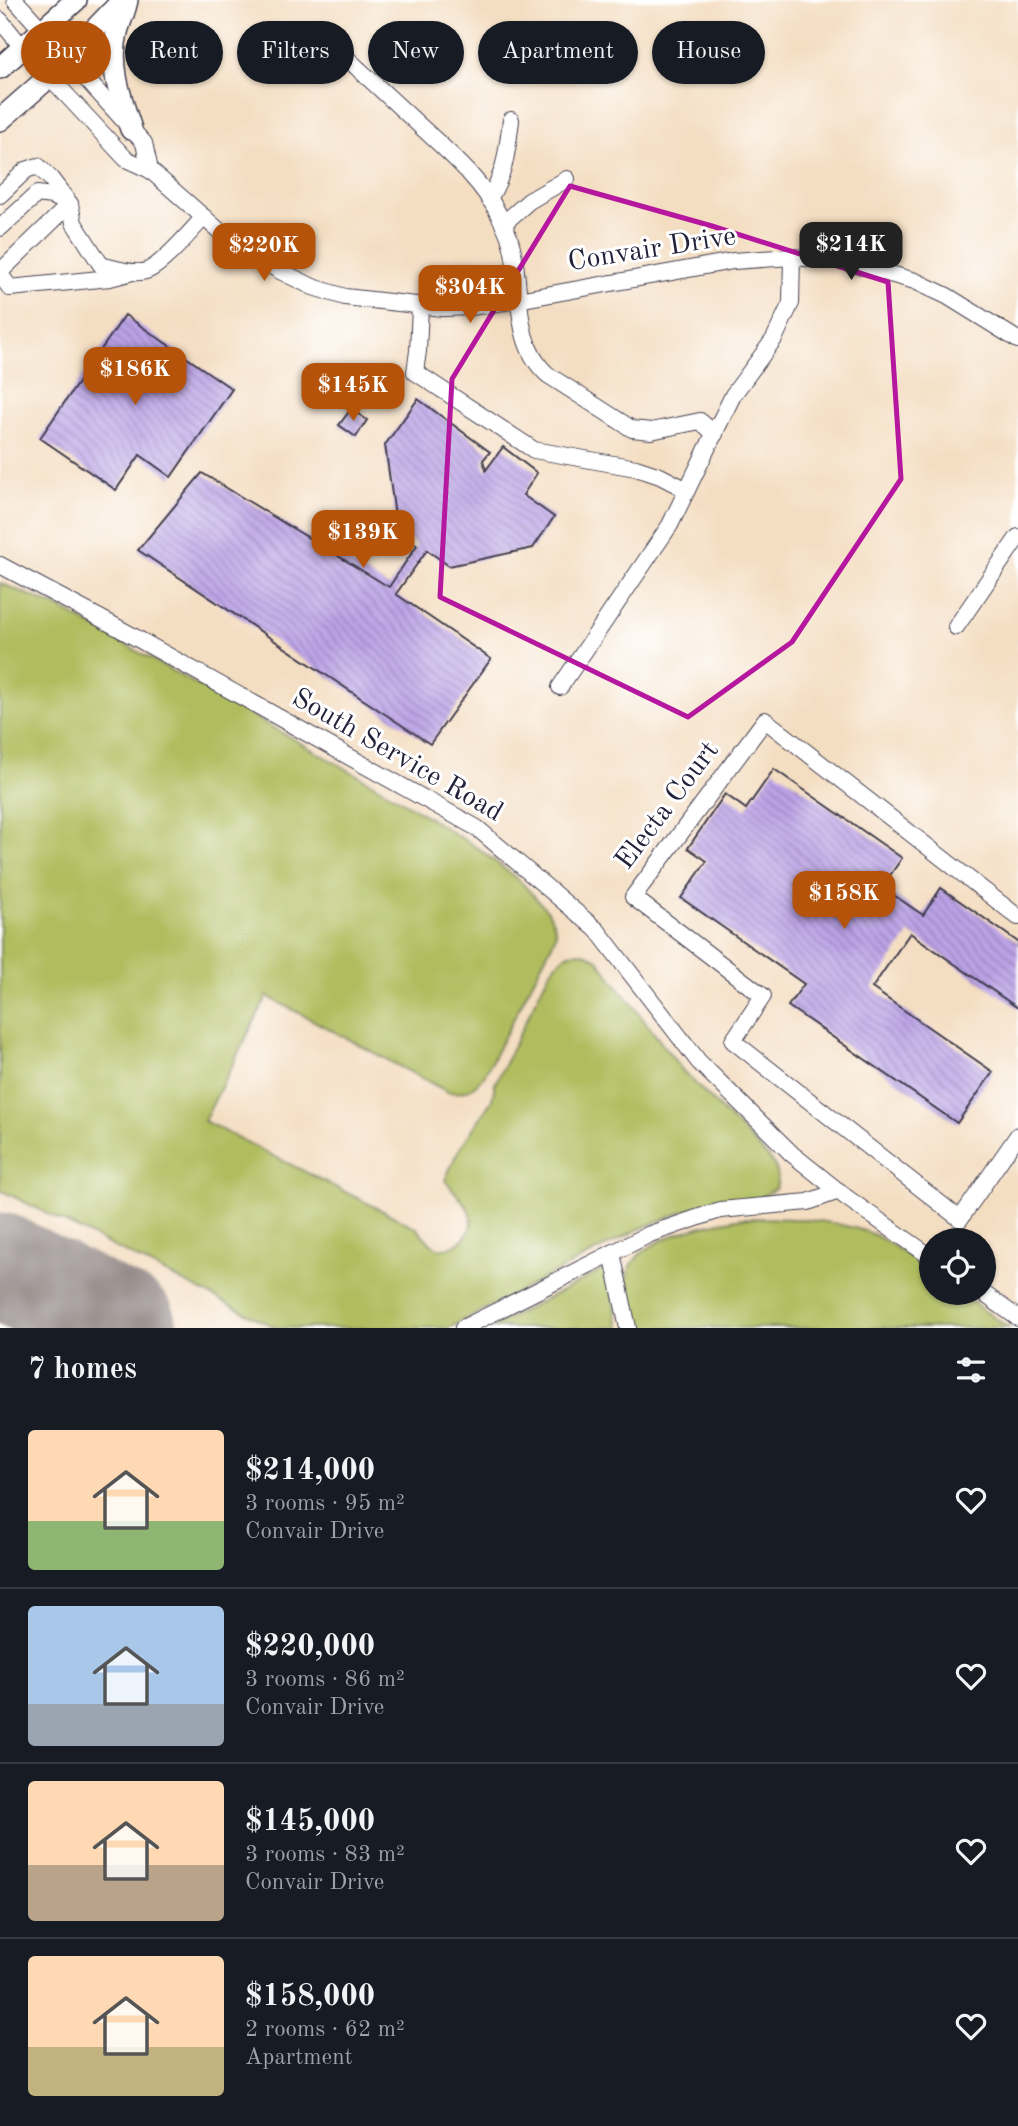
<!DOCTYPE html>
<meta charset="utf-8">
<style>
body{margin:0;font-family:"Old Standard TT",serif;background:#20242c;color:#f1f3f6;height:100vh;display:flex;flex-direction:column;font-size:26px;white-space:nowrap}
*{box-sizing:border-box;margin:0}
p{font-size:23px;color:#9ea1a6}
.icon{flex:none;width:38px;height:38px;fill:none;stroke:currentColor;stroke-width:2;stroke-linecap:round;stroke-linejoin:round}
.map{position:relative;height:1328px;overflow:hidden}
.side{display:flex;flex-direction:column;background:#171b24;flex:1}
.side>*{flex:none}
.banner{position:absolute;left:21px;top:21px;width:976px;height:63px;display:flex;gap:14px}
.tools{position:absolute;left:919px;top:1228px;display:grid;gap:14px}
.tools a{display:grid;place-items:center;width:77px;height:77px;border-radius:50%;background:#171b24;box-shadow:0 2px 5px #0004;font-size:35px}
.price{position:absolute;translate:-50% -60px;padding:0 16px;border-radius:14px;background:#b45309;color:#fff;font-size:23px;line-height:46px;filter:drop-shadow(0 2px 4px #0008)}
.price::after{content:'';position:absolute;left:50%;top:42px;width:21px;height:16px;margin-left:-10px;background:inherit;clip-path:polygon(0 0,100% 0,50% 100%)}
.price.on{background:#222;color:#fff}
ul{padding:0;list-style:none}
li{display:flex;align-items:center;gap:21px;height:175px;padding:0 28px}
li+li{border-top:2px solid #363941}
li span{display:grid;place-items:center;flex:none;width:196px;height:140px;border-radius:7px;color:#555}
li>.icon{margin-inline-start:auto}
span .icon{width:84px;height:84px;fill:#fffc;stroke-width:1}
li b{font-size:30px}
h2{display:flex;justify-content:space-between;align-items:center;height:84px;padding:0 28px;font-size:30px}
.tag{padding:0 24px;border-radius:32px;background:#171b24;box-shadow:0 2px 5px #0004;font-size:24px;line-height:63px}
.tag.on{background:#b45309;color:#fff}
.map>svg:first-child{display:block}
.green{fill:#b0bd5f;stroke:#69704d;stroke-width:2}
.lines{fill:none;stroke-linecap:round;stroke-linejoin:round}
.runway{stroke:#8b807e;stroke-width:107}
.building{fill:url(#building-back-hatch)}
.minor-casing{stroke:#423e4f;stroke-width:18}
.major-casing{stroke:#423e4f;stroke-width:24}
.minor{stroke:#fff;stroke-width:16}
.major{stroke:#fff;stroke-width:21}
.marked{fill:none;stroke:#b5179e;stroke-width:5;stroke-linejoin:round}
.labels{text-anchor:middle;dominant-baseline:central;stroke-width:6;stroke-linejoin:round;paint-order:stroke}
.street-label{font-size:28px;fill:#22223b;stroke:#fff}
</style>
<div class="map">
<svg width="1018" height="1328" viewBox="0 0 1018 1328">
<defs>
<pattern id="building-back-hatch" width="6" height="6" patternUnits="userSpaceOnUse" patternTransform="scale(1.75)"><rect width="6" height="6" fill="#bba3e6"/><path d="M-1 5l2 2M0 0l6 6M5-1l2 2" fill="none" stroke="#9884bc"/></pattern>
</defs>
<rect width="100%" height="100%" fill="#fff"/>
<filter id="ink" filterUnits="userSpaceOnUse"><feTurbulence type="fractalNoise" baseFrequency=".0143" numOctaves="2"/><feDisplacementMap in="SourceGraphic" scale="14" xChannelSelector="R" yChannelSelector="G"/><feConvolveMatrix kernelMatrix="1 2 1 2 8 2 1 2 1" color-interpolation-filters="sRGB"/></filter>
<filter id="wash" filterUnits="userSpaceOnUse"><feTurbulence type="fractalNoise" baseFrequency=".00686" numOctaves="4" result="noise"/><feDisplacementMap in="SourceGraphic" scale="28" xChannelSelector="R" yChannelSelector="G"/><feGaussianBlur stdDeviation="1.57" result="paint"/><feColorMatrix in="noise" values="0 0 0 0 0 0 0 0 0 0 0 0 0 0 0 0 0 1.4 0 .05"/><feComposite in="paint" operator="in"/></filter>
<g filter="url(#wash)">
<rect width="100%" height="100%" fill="#f4dec2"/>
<g class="green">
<path d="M 0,583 L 60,608 L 391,794 L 479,849 L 520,881 L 548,911 L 554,924 L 556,934 L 552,944 L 484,1076 C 474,1089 465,1094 448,1092 L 267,996 L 204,1121 L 417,1228 L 430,1243 L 438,1248 C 448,1249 457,1246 464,1238 C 484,1214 459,1200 445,1180 L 457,1153 L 492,1100 L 495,1084 L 548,975 C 562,954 573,944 597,959 L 683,1071 L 768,1157 C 777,1168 780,1174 776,1188 L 760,1198 L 713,1203 L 679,1213 L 637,1230 L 449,1328 L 276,1328 L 0,1190 Z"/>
<path d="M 743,1218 C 784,1218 828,1218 867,1232 C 886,1238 914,1261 931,1273 L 931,1293 L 959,1293 L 1009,1328 L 638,1328 C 635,1315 627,1292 627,1279 C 630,1238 711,1223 743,1218 Z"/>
<path d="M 606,1268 L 620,1328 L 490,1328 Z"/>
</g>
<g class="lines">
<path class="runway" d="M 0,1266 L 124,1328"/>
</g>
<g id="blocks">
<g class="building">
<path d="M 125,315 L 232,389 L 171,477 L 140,455 L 116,490 L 40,438 Z"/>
<path d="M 418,399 L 490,452 L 483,460 L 486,470 L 503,447 L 537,473 L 523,495 L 554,517 L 533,548 L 449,566 L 427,550 L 396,594 L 491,659 L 430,744 L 138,550 L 202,473 L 389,587 L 417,545 L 397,530 L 385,445 Z"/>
<path d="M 351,409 L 367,420 L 356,437 L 339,425 Z"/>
<path d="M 774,769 L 902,858 L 882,887 L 923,915 L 941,888 L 1018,942 L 1018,1008 L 910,933 L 872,988 L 993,1072 L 957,1123 L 788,1006 L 804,984 L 681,898 L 707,861 L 688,848 L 725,794 L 746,809 Z"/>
</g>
</g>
</g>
<g filter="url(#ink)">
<use href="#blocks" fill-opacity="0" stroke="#423e4f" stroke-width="2"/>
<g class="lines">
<defs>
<g id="minor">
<path d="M 15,0 L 144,143 L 150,170"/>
<path d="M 0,20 L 22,47 L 126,159 L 150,170 L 224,235 L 278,270 L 313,287 L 345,297 L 443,308 L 471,307 L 518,300 L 733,261 L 792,257 L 844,261 L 915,281 L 947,296 L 1018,340"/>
<path d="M 324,37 C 355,66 387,95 418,124 C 448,152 481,179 499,215 C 503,223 508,232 510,240 C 524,283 510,342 548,375 L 632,429 L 651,431 L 700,421 L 715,434"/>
<path d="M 0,195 L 26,170 L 38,166 L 51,179 L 70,204 L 74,223 L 101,265 C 113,268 134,275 146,271 C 162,266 191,231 204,217"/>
<path d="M 489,199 C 506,171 507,151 511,120"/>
<path d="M 503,224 L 529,201 L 567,179"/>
<path d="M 0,228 L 37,194 L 52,196 L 70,204 L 0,272"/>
<path d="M 0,274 L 10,288 L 110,278 L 129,273"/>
<path d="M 420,307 L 418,351 L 415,372 L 534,450 L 636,468 L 660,476 L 687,490"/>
<path d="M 0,565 L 113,625 L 477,828 L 597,930 L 699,1062 L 792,1154 L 847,1198 L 931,1257"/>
<path d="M 956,627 L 1018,537"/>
<path d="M 560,687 L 670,525 L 733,395 L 774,339 L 791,303 L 792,257"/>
<path d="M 1018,917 L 765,720 L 633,897 L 763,996 L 733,1041 L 960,1219 L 1018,1135"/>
<path d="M 612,1253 L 628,1328"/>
<path d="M 983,1293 L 1018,1318"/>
<path d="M 463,1328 L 650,1234 L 720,1210 L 808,1202 L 839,1191"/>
</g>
<g id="major">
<path d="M 127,0 C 125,11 120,21 117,32 C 109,66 120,96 131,129"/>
<path d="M 0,68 L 76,0"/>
<path d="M 0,120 L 50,76 L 123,0"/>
</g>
</defs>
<use href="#minor" class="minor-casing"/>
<use href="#major" class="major-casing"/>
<use href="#minor" class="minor"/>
<use href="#major" class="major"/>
</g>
</g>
<path class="marked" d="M 570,186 L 712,226 L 888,282 L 901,479 L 792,642 L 688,717 L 440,597 L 452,379 Z"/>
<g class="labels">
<g class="street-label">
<text transform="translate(652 250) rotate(-9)">Convair Drive</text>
<text transform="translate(397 756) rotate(30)">South Service Road</text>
<text transform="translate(668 806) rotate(-53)">Electa Court</text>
</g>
</g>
</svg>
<div class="tools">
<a><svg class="icon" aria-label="locate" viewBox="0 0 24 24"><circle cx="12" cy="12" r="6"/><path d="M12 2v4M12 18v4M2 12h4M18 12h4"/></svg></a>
</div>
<b class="price on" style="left:851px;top:282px">$214K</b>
<b class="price" style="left:264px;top:283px">$220K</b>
<b class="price" style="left:470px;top:325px">$304K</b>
<b class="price" style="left:135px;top:407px">$186K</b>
<b class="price" style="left:353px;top:423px">$145K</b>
<b class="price" style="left:363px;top:570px">$139K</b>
<b class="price" style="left:844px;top:931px">$158K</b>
<div class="banner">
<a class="tag on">Buy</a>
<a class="tag">Rent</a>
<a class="tag">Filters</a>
<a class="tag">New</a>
<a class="tag">Apartment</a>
<a class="tag">House</a>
</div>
</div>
<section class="side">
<h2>7 homes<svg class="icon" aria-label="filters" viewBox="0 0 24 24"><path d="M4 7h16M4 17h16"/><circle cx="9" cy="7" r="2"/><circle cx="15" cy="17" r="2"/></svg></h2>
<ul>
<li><span style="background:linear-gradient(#ffd9b3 65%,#8fb573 0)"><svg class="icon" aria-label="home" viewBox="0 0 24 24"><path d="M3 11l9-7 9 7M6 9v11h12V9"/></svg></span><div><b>$214,000</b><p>3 rooms · 95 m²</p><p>Convair Drive</p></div><svg class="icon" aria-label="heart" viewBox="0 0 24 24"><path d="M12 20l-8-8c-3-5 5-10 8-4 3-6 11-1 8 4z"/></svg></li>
<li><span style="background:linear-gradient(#a9c7e8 70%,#9aa5b1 0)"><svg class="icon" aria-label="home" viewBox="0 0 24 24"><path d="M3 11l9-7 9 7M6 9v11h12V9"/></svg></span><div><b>$220,000</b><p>3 rooms · 86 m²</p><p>Convair Drive</p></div><svg class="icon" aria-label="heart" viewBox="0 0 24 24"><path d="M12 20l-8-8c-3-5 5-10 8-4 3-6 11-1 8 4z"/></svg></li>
<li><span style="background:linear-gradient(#ffd9b3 60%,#b9a48a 0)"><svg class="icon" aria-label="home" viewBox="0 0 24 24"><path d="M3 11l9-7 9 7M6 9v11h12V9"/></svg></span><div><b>$145,000</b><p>3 rooms · 83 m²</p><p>Convair Drive</p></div><svg class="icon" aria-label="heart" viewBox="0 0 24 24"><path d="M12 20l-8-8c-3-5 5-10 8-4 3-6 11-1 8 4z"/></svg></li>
<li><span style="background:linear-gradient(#ffd9b3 65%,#c2b280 0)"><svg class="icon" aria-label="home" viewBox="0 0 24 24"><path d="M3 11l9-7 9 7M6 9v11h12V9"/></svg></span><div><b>$158,000</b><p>2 rooms · 62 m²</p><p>Apartment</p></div><svg class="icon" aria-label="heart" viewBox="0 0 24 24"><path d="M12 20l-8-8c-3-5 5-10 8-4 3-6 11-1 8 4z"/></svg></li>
</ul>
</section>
